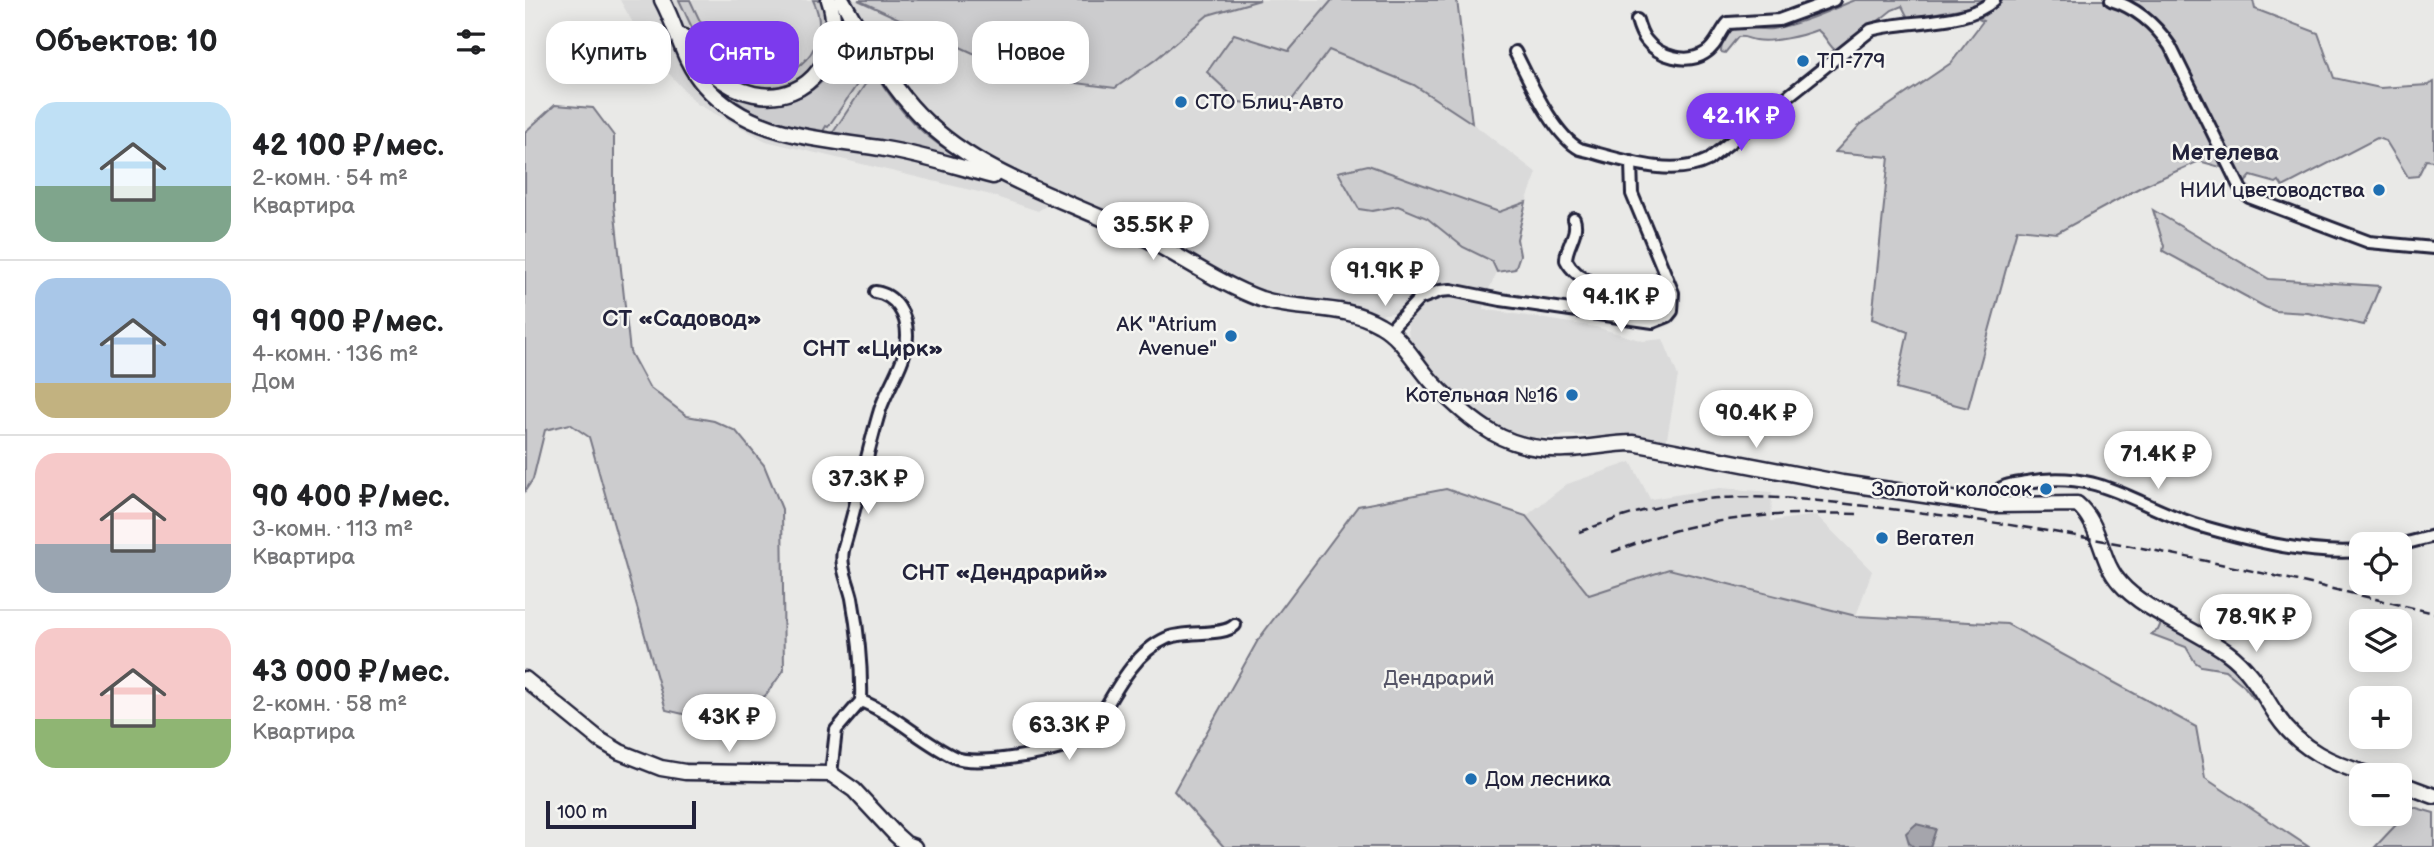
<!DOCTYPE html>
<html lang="ru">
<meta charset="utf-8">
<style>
body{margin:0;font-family:"Balsamiq Sans",sans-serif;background:#f2f2f2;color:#202124;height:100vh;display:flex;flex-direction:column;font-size:26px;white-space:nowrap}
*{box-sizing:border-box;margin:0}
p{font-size:23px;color:#757577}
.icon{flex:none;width:38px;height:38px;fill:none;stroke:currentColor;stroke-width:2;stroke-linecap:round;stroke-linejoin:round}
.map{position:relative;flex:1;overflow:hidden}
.side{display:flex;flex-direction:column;background:#fff;width:525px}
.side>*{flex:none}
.hud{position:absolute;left:21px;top:21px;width:665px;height:63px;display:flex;gap:14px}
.tools{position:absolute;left:1824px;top:532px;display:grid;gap:14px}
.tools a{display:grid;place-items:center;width:63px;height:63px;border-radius:14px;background:#fff;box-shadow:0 4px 18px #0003;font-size:35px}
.scale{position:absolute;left:21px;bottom:18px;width:150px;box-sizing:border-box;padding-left:7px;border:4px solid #22223b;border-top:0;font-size:19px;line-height:24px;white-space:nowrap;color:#22223b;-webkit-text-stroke:5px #f6f6f2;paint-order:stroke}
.price{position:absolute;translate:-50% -60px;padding:0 16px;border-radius:24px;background:#fff;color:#222;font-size:23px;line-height:46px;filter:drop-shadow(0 2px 4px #0008)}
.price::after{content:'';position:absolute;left:50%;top:42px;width:21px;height:16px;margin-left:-10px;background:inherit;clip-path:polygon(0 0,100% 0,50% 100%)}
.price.selected{background:#7c3aed;color:#fff}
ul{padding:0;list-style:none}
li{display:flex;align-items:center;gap:21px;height:175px;padding:0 35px}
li+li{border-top:2px solid #e0e0e0}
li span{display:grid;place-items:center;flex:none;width:196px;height:140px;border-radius:21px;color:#555}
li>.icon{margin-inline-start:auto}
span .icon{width:84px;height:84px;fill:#fffc;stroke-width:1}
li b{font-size:30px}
h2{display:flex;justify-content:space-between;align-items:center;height:84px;padding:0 35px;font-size:30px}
.pill{padding:0 24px;border-radius:21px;background:#fff;box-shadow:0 4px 18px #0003;font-size:24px;line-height:63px}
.pill.selected{background:#7c3aed;color:#fff}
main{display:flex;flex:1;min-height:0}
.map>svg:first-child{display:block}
.built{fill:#dadada}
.green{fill:#ccccce;stroke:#777784;stroke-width:2}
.water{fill:#a5a5ac;stroke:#71717f;stroke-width:2}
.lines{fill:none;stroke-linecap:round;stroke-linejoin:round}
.street-casing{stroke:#22223b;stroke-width:16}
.secondary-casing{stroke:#22223b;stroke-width:19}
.street{stroke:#f6f6f2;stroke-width:10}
.secondary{stroke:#f6f6f2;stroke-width:14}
.rail{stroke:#22223b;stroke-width:2.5;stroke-dasharray:10 5;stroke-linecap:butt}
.poi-dot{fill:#1f6fb2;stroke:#f6f6f2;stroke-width:2.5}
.labels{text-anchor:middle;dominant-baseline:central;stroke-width:5;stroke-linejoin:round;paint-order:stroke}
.poi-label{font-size:21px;fill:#22223b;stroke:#f6f6f2;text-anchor:start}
.park-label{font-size:21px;fill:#555567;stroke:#f6f6f2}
.neighbourhood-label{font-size:23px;font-weight:bold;fill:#22223b;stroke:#f6f6f2}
</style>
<main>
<section class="side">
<h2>Объектов: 10<svg class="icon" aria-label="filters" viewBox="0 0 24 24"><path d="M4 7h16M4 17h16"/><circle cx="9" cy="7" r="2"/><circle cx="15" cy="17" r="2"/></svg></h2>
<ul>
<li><span style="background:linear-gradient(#bfe0f5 60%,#7fa58c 0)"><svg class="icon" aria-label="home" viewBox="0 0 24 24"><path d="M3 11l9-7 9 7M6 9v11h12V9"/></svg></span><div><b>42 100 ₽/мес.</b><p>2-комн. · 54 m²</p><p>Квартира</p></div></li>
<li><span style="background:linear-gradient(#a9c7e8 75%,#c2b280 0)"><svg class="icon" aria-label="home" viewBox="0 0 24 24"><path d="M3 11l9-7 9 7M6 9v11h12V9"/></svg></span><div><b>91 900 ₽/мес.</b><p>4-комн. · 136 m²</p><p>Дом</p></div></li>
<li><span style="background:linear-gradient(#f6c9c9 65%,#9aa5b1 0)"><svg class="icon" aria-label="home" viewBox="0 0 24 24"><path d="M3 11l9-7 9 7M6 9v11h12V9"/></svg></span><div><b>90 400 ₽/мес.</b><p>3-комн. · 113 m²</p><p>Квартира</p></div></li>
<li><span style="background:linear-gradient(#f6c9c9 65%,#8fb573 0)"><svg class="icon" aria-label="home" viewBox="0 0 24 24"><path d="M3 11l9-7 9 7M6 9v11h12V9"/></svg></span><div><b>43 000 ₽/мес.</b><p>2-комн. · 58 m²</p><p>Квартира</p></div></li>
</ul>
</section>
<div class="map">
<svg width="1909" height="847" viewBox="0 0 1909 847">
<rect width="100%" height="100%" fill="#e9e9e7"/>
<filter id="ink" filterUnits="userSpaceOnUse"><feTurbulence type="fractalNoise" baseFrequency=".0143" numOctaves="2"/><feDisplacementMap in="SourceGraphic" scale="14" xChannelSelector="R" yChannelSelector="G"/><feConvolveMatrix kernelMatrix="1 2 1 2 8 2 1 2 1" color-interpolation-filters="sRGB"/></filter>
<g filter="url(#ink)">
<g class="built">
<path d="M 95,0 L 333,0 L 498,76 L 589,88 L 630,60 L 683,15 L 735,0 L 807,0 L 764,51 L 709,34 L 682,72 L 804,50 L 889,85 L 947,123 L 1012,173 L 1001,202 L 975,212 L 844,165 L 813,173 L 834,209 L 847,211 L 873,205 L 902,218 L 938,247 L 967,261 L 972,272 L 963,291 L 958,309 L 1071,327 L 1118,341 L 1138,339 L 1153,376 L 1141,444 L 1093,437 L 1043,435 L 1014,438 L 988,434 L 961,421 L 912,375 L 884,339 L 881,311 L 813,321 L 734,306 L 680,284 L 595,227 L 527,202 L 513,211 L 462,194 L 241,141 L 172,104 L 125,53 Z"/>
<path d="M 1106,462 L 1125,499 L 1195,488 L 1247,492 L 1246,521 L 1291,515 L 1347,571 L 1331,616 L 1144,569 L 1064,595 L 1001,516 L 1042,484 Z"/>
</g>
<g class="green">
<path d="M 154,0 L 165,0 C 176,23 188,53 210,68 C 252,98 314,54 288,0 L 296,0 C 299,8 302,18 302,27 C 304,78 245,103 204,77 C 178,60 167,26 154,0 Z"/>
<path d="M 333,0 L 735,0 L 683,15 L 630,60 L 590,88 L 498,76 Z"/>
<path d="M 807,0 L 932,0 L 947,123 L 889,85 L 804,50 L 761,108 L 714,102 L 682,72 L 709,34 L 764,51 Z"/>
<path d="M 1330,0 L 1461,0 L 1440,8 L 1383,18 L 1377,6 L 1367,10 L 1313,53 C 1303,46 1300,34 1292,30 C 1277,36 1246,43 1230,40 C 1223,39 1221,36 1213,37 L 1200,53 L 1196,52 C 1196,45 1201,33 1209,29 C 1218,24 1236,31 1247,29 C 1276,24 1303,11 1330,0 Z"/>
<path d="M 1468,0 L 1728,0 L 1730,9 L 1793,33 L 1809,78 L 1855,88 L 1903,85 L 1909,82 L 1909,161 L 1901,160 L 1893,176 L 1883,177 L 1861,141 L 1852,138 L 1758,187 L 1754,181 L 1751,183 L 1726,176 L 1717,186 L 1710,171 L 1674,161 L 1616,187 L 1532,233 L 1492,229 L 1443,408 L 1371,389 L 1383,332 L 1347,319 L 1364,157 L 1310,152 L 1335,125 L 1426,63 L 1455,25 L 1458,21 L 1453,19 C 1461,15 1468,10 1468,0 Z"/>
<path d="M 319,15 L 346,64 L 303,127 L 301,126 L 297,133 C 260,125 226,117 199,91 C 246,115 299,103 315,48 C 319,38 319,26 319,15 Z"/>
<path d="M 349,71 C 372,109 399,141 441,160 L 441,162 L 392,148 L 307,134 Z"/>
<path d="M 30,105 L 68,108 L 89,136 L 89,205 L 105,352 L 124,387 L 162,416 L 189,421 L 211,431 L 239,465 L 257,509 L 259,670 L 240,696 L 213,710 L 175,718 L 141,710 L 64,437 L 45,424 L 20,430 L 8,479 L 0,491 L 0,132 Z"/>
<path d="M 843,165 L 974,212 L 1001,202 L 992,239 L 995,255 L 990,269 L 972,272 L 967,261 L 938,247 L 902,218 L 873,206 L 847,211 L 834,209 L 813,172 Z"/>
<path d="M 1628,210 L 1744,279 L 1855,286 L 1839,325 L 1783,313 L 1750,311 L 1740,307 L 1638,251 L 1639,246 Z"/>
<path d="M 921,489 L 1001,516 L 1064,595 L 1144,569 L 1331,616 L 1482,624 L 1671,727 L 1680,778 L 1784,847 L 699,847 L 649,791 L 733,640 L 833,506 Z"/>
<path d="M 1636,623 C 1669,640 1716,662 1729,699 L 1718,685 L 1700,670 L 1676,666 L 1670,662 L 1661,647 L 1626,634 L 1633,630 Z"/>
<path d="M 1888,807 L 1909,813 L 1909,847 L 1850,847 Z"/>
</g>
<path class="water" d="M 1391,824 L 1411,829 L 1405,847 L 1389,847 L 1384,843 L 1381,833 Z"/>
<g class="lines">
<defs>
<g id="street">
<path d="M 1586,0 C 1612,8 1630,24 1645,46 L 1716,190 L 1724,197 L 1844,242 L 1909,248"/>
<path d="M 1112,20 C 1114,27 1116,34 1121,40 C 1133,56 1162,65 1180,53 C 1191,47 1195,32 1203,23 L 1254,20 L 1309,0"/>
<path d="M 990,52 C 1004,79 1028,135 1055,149 C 1092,158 1146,179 1183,160 L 1346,30 C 1382,19 1441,26 1469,0"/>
<path d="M 1049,219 C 1054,234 1041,245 1041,260 C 1054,286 1090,282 1089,316"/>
<path d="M 864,331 L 894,299 L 915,291 L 926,290 L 976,300 L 1128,322 L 1143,316 L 1147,311 L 1148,293 L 1107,194 L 1106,162"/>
<path d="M 1468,505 L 1469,495 C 1476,484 1490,484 1502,482 C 1577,468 1612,508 1679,527 C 1728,541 1784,555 1836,551"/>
<path d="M 1874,545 L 1909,536"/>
<path d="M 336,701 C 371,715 397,742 429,757 C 450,767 529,753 551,742 C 557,739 562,735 568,729 C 587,698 607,653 642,638 C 661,630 698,637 710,625"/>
<path d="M 306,774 L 311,730 L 336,701 C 337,667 333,631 327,598 C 323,581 315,567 318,550 C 332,504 341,456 355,410 C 363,385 382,362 382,335 C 382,315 371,295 350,292"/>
</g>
<g id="secondary">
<path d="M 137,0 C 153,29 157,60 179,85 C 225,138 296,138 360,149 C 397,155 433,167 468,176"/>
<path d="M 317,0 C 338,36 358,74 386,106 C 444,172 533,196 610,233 C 652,253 692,283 736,299 C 775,312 818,303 855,325 C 877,337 891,365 908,383 C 947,423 981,452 1040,449 C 1063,449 1085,443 1108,443 L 1317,483 L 1468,505 L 1552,504 C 1577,525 1574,560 1595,583 C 1618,610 1672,630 1703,653 C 1725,669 1737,693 1752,716 C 1775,750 1808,764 1845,775"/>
<path d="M 159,37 C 176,65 196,87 229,94 C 286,106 321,49 304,0"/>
<path d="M 0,679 L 75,740 L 95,752 L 136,768 L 160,772 L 306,774 L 329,790 L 371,835 L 381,844 L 389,847"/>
<path d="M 1874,783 L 1909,796"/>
</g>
</defs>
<use href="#street" class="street-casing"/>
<use href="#secondary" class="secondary-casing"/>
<use href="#street" class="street"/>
<use href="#secondary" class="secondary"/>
<g class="rail">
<path d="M 1054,532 C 1092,518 1131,505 1172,500 C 1242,492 1313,503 1383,511 C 1561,532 1735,571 1909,613"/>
<path d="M 1087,552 C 1111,544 1135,534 1159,528 C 1216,515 1274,512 1332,514"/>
</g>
</g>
</g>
<g class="poi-dot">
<circle cx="1278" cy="61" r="7"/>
<circle cx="656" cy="102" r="7"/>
<circle cx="1854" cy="190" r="7"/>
<circle cx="706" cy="336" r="7"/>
<circle cx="1047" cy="395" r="7"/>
<circle cx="1521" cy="489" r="7"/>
<circle cx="1357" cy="538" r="7"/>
<circle cx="946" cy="779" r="7"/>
</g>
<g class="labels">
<g class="poi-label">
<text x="1292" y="61">ТП-779</text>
<text x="670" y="102">СТО Блиц-Авто</text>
<text x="1840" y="190" text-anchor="end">НИИ цветоводства</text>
<text x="692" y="324" text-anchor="end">АК "Atrium<tspan x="692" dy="24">Avenue"</tspan></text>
<text x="1033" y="395" text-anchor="end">Котельная №16</text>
<text x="1507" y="489" text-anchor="end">Золотой колосок</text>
<text x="1371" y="538">Вегател</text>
<text x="960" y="779">Дом лесника</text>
</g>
<g class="park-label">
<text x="914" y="678">Дендрарий</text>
</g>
<g class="neighbourhood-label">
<text x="1700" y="153">Метелева</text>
<text x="157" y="319">СТ «Садовод»</text>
<text x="348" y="349">СНТ «Цирк»</text>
<text x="480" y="573">СНТ «Дендрарий»</text>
</g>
</g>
</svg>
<div class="tools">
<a><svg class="icon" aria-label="locate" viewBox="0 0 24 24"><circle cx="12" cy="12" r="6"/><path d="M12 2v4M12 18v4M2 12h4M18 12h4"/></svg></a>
<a><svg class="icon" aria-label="layers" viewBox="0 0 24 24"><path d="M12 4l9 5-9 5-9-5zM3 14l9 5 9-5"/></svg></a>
<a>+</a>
<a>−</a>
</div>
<div class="scale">100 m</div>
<b class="price selected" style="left:1216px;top:153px">42.1K ₽</b>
<b class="price" style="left:628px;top:262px">35.5K ₽</b>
<b class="price" style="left:860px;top:308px">91.9K ₽</b>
<b class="price" style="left:1096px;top:334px">94.1K ₽</b>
<b class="price" style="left:1231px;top:450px">90.4K ₽</b>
<b class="price" style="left:1633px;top:491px">71.4K ₽</b>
<b class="price" style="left:343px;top:516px">37.3K ₽</b>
<b class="price" style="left:1731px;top:654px">78.9K ₽</b>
<b class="price" style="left:204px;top:754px">43K ₽</b>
<b class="price" style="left:544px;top:762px">63.3K ₽</b>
<div class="hud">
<a class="pill">Купить</a>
<a class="pill selected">Снять</a>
<a class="pill">Фильтры</a>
<a class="pill">Новое</a>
</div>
</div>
</main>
